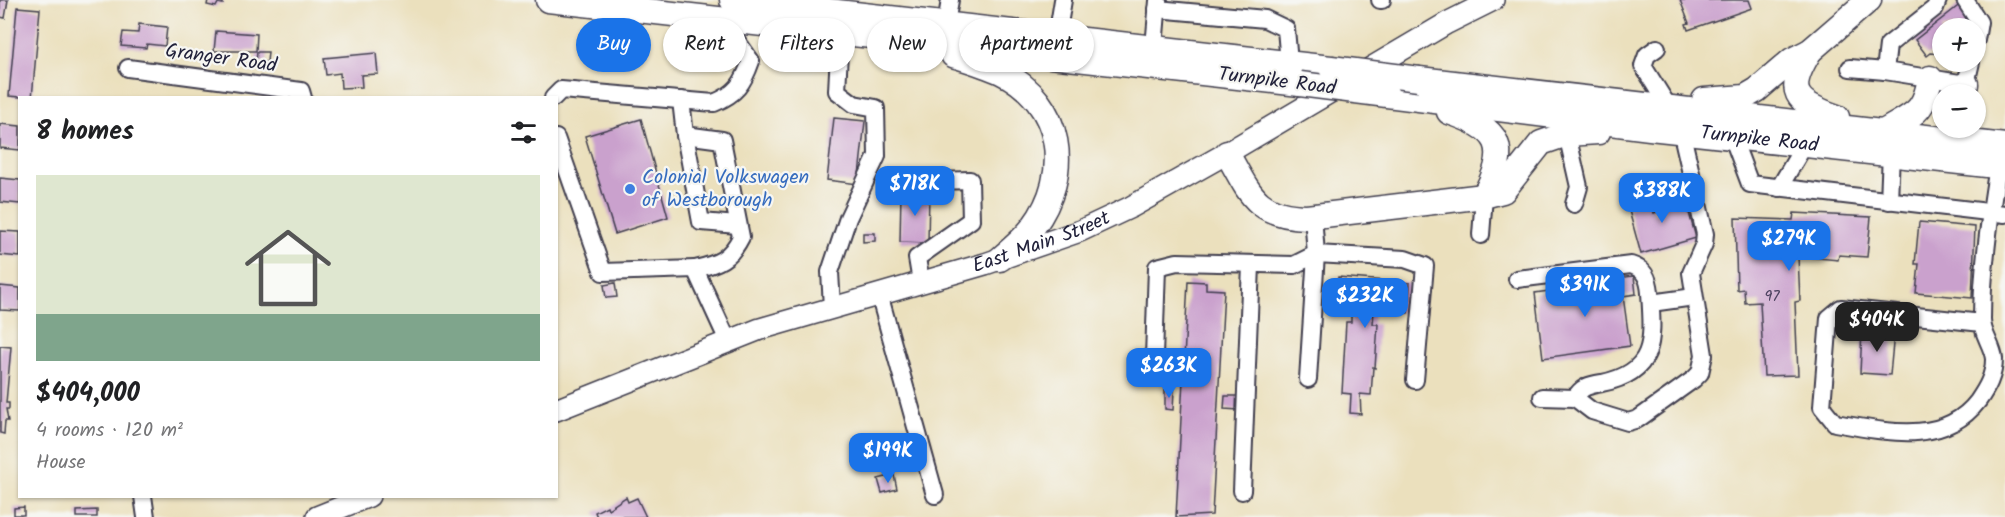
<!DOCTYPE html>
<meta charset="utf-8">
<style>
body{margin:0;font-family:Kalam,sans-serif;background:#f6f6f6;color:#202124;height:100vh;display:flex;flex-direction:column;font-size:22px;white-space:nowrap}
*{box-sizing:border-box;margin:0}
p{font-size:20px;color:#757577}
.icon{flex:none;width:33px;height:33px;fill:none;stroke:currentColor;stroke-width:2;stroke-linecap:round;stroke-linejoin:round}
.map{position:relative;flex:1;overflow:hidden}
.side{position:absolute;left:18px;top:96px;width:540px;height:402px;display:flex;flex-direction:column;background:#fff;border-radius:0px;box-shadow:0 2px 4px #0004}
.side>*{flex:none}
.banner{position:absolute;left:576px;top:18px;width:570px;height:54px;display:flex;gap:12px}
.fabs{position:absolute;left:1932px;top:18px;display:grid;gap:12px}
.fabs a{display:grid;place-items:center;width:54px;height:54px;border-radius:50%;background:#fff;box-shadow:0 2px 4px #0004;font-size:30px}
.price{position:absolute;translate:-50% -51px;padding:0 14px;border-radius:12px;background:#1a73e8;color:#fff;font-size:20px;line-height:39px;filter:drop-shadow(0 2px 3px #0008)}
.price::after{content:'';position:absolute;left:50%;top:36px;width:18px;height:14px;margin-left:-9px;background:inherit;clip-path:polygon(0 0,100% 0,50% 100%)}
.price.active{background:#222;color:#fff}
ul{padding:0;list-style:none}
li{display:grid;align-content:center;gap:12px;height:318px;padding:0 18px}
li span{display:grid;place-items:center;height:186px;border-radius:0px;color:#555}
li>.icon{margin-inline-start:auto}
span .icon{width:108px;height:108px;fill:#fffc;stroke-width:1}
li b{font-size:26px}
h2{display:flex;justify-content:space-between;align-items:center;height:72px;padding:0 18px;font-size:26px}
.pill{padding:0 21px;border-radius:27px;background:#fff;box-shadow:0 2px 4px #0004;font-size:21px;line-height:54px}
.pill.active{background:#1a73e8;color:#fff}
.map>svg:first-child{display:block}
.building{fill:#caa1cd}
.lines{fill:none;stroke-linecap:round;stroke-linejoin:round}
.minor-casing{stroke:#403e4e;stroke-width:20}
.major-casing{stroke:#403e4e;stroke-width:24}
.highway-casing{stroke:#403e4e;stroke-width:27}
.minor{stroke:#fff;stroke-width:16}
.major{stroke:#fff;stroke-width:21}
.highway{stroke:#fff;stroke-width:24}
.highway-bridge-casing{stroke:#403e4e;stroke-width:27;stroke-linecap:butt}
.highway-bridge{stroke:#fff;stroke-width:24}
.shop-dot{fill:#3f7fe0;stroke:#f6f6f2;stroke-width:2}
.labels{text-anchor:middle;dominant-baseline:central;stroke-width:4.5;stroke-linejoin:round;paint-order:stroke}
.number-label{font-size:16px;fill:#4c4260}
.street-label{font-size:20px;fill:#22223b;stroke:#f6f6f2}
.shop-label{font-size:20px;fill:#366cbe;stroke:#f6f6f2;text-anchor:start}
</style>
<div class="map">
<svg width="2005" height="517" viewBox="0 0 2005 517">
<rect width="100%" height="100%" fill="#f6f6f2"/>
<filter id="ink" filterUnits="userSpaceOnUse"><feTurbulence type="fractalNoise" baseFrequency=".0167" numOctaves="2"/><feDisplacementMap in="SourceGraphic" scale="12" xChannelSelector="R" yChannelSelector="G"/><feConvolveMatrix kernelMatrix="1 2 1 2 8 2 1 2 1" color-interpolation-filters="sRGB"/></filter>
<filter id="wash" filterUnits="userSpaceOnUse"><feTurbulence type="fractalNoise" baseFrequency=".008" numOctaves="4" result="noise"/><feDisplacementMap in="SourceGraphic" scale="24" xChannelSelector="R" yChannelSelector="G"/><feGaussianBlur stdDeviation="1.35" result="paint"/><feColorMatrix in="noise" values="0 0 0 0 0 0 0 0 0 0 0 0 0 0 0 0 0 1.4 0 .05"/><feComposite in="paint" operator="in"/></filter>
<g filter="url(#wash)">
<rect width="100%" height="100%" fill="#ebe0bd"/>
<g id="blocks">
<g class="building">
<path d="M 0,0 L 8,0 L 5,18 L 0,17 Z"/>
<path d="M 208,0 L 223,0 L 223,4 L 218,3 L 216,7 L 207,5 Z"/>
<path d="M 1680,0 L 1749,0 L 1752,8 L 1688,30 L 1686,24 L 1689,23 Z"/>
<path d="M 1962,3 L 1974,19 L 1966,28 L 1942,28 L 1942,54 L 1931,53 L 1927,56 L 1915,40 Z"/>
<path d="M 17,7 L 40,9 L 32,98 L 9,96 Z"/>
<path d="M 139,24 L 167,27 L 165,46 L 147,44 L 146,48 L 121,46 L 123,32 L 138,33 Z"/>
<path d="M 216,31 L 257,34 L 256,51 L 214,51 Z"/>
<path d="M 257,52 L 268,52 L 267,62 L 256,62 Z"/>
<path d="M 376,53 L 378,74 L 361,75 L 362,87 L 341,88 L 340,73 L 326,75 L 324,58 Z"/>
<path d="M 834,118 L 865,121 L 858,184 L 827,180 Z"/>
<path d="M 641,119 L 668,217 L 615,234 L 585,136 Z"/>
<path d="M 0,124 L 20,126 L 20,150 L 0,148 Z"/>
<path d="M 0,178 L 20,180 L 20,204 L 0,202 Z"/>
<path d="M 901,192 L 929,192 L 928,243 L 900,242 Z"/>
<path d="M 1684,195 L 1696,238 L 1641,254 L 1628,207 L 1651,201 L 1654,213 L 1663,210 L 1660,202 Z"/>
<path d="M 1794,213 L 1871,217 L 1867,257 L 1839,255 L 1838,260 L 1798,256 L 1800,301 L 1795,302 L 1798,375 L 1764,376 L 1760,302 L 1745,303 L 1744,289 L 1737,290 L 1735,218 L 1793,220 Z"/>
<path d="M 1919,222 L 1975,227 L 1972,298 L 1916,293 L 1919,264 L 1915,264 Z"/>
<path d="M 0,231 L 20,232 L 20,257 L 0,255 Z"/>
<path d="M 863,233 L 875,233 L 875,241 L 863,242 Z"/>
<path d="M 1634,276 L 1636,294 L 1623,296 L 1630,346 L 1543,358 L 1535,293 L 1563,289 L 1565,302 L 1570,301 L 1569,290 L 1578,289 L 1579,300 L 1584,299 L 1582,282 Z"/>
<path d="M 1338,277 L 1410,283 L 1408,313 L 1374,310 L 1373,324 L 1378,324 L 1375,368 L 1373,367 L 1371,395 L 1360,394 L 1361,414 L 1350,413 L 1351,394 L 1342,393 L 1346,322 L 1351,322 L 1351,310 L 1336,309 Z"/>
<path d="M 1188,281 L 1206,282 L 1206,289 L 1224,290 L 1212,515 L 1176,517 Z"/>
<path d="M 615,283 L 617,297 L 606,298 L 604,285 Z"/>
<path d="M 0,286 L 20,288 L 20,311 L 0,310 Z"/>
<path d="M 1862,331 L 1894,333 L 1890,375 L 1860,373 Z"/>
<path d="M 0,346 L 11,347 L 6,403 L 9,403 L 9,409 L 6,409 L 8,421 L 5,421 L 4,434 L 0,433 Z"/>
<path d="M 1165,389 L 1174,390 L 1173,410 L 1165,409 Z"/>
<path d="M 1225,396 L 1240,396 L 1239,410 L 1224,409 Z"/>
<path d="M 894,475 L 897,489 L 882,493 L 878,479 Z"/>
<path d="M 626,497 L 628,502 L 637,498 L 646,517 L 597,517 L 595,512 L 607,506 L 608,509 Z"/>
<path d="M 24,507 L 24,515 L 14,515 L 14,508 Z"/>
<path d="M 97,510 L 97,517 L 77,517 L 77,511 Z"/>
</g>
</g>
</g>
<g filter="url(#ink)">
<use href="#blocks" fill-opacity="0" stroke="#403e4e" stroke-width="1.5"/>
<g class="lines">
<defs>
<g id="minor">
<path d="M 1380,0 L 1382,0"/>
<path d="M 1938,0 L 1935,8 L 1888,45 L 1885,71 L 1966,84 L 1971,62"/>
<path d="M 1965,0 L 1979,22 L 1976,40"/>
<path d="M 1157,9 L 1265,19 L 1286,29 L 1289,63"/>
<path d="M 946,24 L 950,0"/>
<path d="M 1057,37 L 1063,0"/>
<path d="M 1154,47 L 1158,1"/>
<path d="M 1657,48 L 1647,55 L 1643,66 L 1668,106"/>
<path d="M 128,68 L 301,91 L 303,98"/>
<path d="M 1850,68 L 1885,71"/>
<path d="M 553,98 L 561,90 L 714,103 C 736,94 743,84 751,61 L 722,20"/>
<path d="M 681,100 L 685,135 L 722,140 L 741,237 C 730,259 718,264 695,269"/>
<path d="M 1567,134 L 1579,187 L 1574,204"/>
<path d="M 685,135 L 701,222 L 738,225"/>
<path d="M 1732,136 L 1750,184 L 2005,214"/>
<path d="M 556,138 L 603,272 L 695,269 L 728,341"/>
<path d="M 905,182 L 970,180 L 971,220 L 917,258 L 921,282"/>
<path d="M 1779,188 L 1805,144"/>
<path d="M 1889,201 L 1891,153"/>
<path d="M 1313,216 L 1316,254 L 1405,259 L 1425,266 L 1415,380"/>
<path d="M 1481,235 L 1484,196"/>
<path d="M 1517,279 L 1631,265 C 1645,269 1649,279 1650,293 C 1653,339 1657,372 1602,383 C 1589,385 1581,387 1575,398"/>
<path d="M 879,294 L 935,495"/>
<path d="M 1651,303 L 1694,297"/>
<path d="M 832,307 L 830,272 L 848,218 L 877,156 L 876,108 L 854,104 L 837,91 L 840,33"/>
<path d="M 1982,323 L 1841,308 L 1829,318 L 1822,407 L 1835,423 C 1884,431 1943,447 1978,401 C 1987,388 1994,376 1994,359 C 1993,346 1982,334 1982,320 C 1982,269 1990,216 1998,166"/>
<path d="M 1154,357 L 1157,267 L 1177,262 L 1294,265 L 1316,254 L 1308,379"/>
<path d="M 1542,397 L 1575,398 L 1592,411 L 1628,422 L 1638,419 L 1694,379 L 1700,373 L 1704,355 L 1691,273 L 1704,244 L 1705,234 L 1681,130"/>
<path d="M 1242,491 L 1251,265"/>
<path d="M 143,496 L 146,517"/>
</g>
<g id="major">
<path id="s1" d="M 556,410 L 760,329 L 985,264 L 1080,231 L 1131,207 L 1227,153 L 1447,23 L 1493,0"/>
<path d="M 317,517 L 369,496"/>
</g>
<g id="highway">
<path d="M 548,0 L 1300,84"/>
<path d="M 732,0 L 1331,68"/>
<path d="M 1810,51 C 1785,92 1794,102 1837,117"/>
<path d="M 953,55 C 969,60 986,65 1001,72 C 1063,102 1073,174 1033,227 C 1024,239 1012,249 1000,259"/>
<path d="M 1419,79 L 2005,146"/>
<path d="M 1964,94 L 1966,84"/>
<path id="s2" d="M 1387,95 L 1650,128 L 2005,167"/>
<path d="M 1704,100 L 1745,97 L 1757,90 L 1792,60 L 1810,51 L 1869,0"/>
<path d="M 1449,112 C 1500,129 1511,146 1484,196"/>
<path d="M 1885,131 C 1914,113 1924,114 1930,78"/>
<path d="M 1227,153 C 1250,194 1256,216 1307,217 L 1484,196 L 1503,191 L 1541,143 L 1567,134 L 1598,132"/>
</g>
</defs>
<use href="#minor" class="minor-casing"/>
<use href="#major" class="major-casing"/>
<use href="#highway" class="highway-casing"/>
<use href="#minor" class="minor"/>
<use href="#major" class="major"/>
<use href="#highway" class="highway"/>
<defs>
<g id="highway-bridge">
<path d="M 1331,68 L 1419,79"/>
<path d="M 1300,84 L 1387,95"/>
</g>
</defs>
<use href="#highway-bridge" class="highway-bridge-casing"/>
<use href="#highway-bridge" class="highway-bridge"/>
</g>
</g>
<circle class="shop-dot" cx="630" cy="189" r="6"/>
<g class="labels">
<g class="number-label">
<text x="1772" y="296">97</text>
</g>
<g class="street-label">
<text transform="translate(221 59) rotate(8)">Granger Road</text>
<text transform="translate(1277 82) rotate(7)">Turnpike Road</text>
<text stroke="none"><textPath href="#s2" startOffset="375">Turnpike Road</textPath></text>
<text stroke="none"><textPath href="#s1" startOffset="514">East Main Street</textPath></text>
</g>
<g class="shop-label">
<text x="642" y="178">Colonial Volkswagen<tspan x="642" dy="23">of Westborough</tspan></text>
</g>
</g>
</svg>
<div class="fabs">
<a>+</a>
<a>−</a>
</div>
<b class="price" style="left:915px;top:217px">$718K</b>
<b class="price" style="left:1662px;top:224px">$388K</b>
<b class="price" style="left:1789px;top:272px">$279K</b>
<b class="price" style="left:1585px;top:318px">$391K</b>
<b class="price" style="left:1365px;top:329px">$232K</b>
<b class="price active" style="left:1877px;top:353px">$404K</b>
<b class="price" style="left:1169px;top:399px">$263K</b>
<b class="price" style="left:888px;top:484px">$199K</b>
<div class="banner">
<a class="pill active">Buy</a>
<a class="pill">Rent</a>
<a class="pill">Filters</a>
<a class="pill">New</a>
<a class="pill">Apartment</a>
</div>
<section class="side">
<h2>8 homes<svg class="icon" aria-label="filters" viewBox="0 0 24 24"><path d="M4 7h16M4 17h16"/><circle cx="9" cy="7" r="2"/><circle cx="15" cy="17" r="2"/></svg></h2>
<ul>
<li><span style="background:linear-gradient(#dfe7d0 75%,#7fa58c 0)"><svg class="icon" aria-label="home" viewBox="0 0 24 24"><path d="M3 11l9-7 9 7M6 9v11h12V9"/></svg></span><div><b>$404,000</b><p>4 rooms · 120 m²</p><p>House</p></div></li>
</ul>
</section>
</div>
